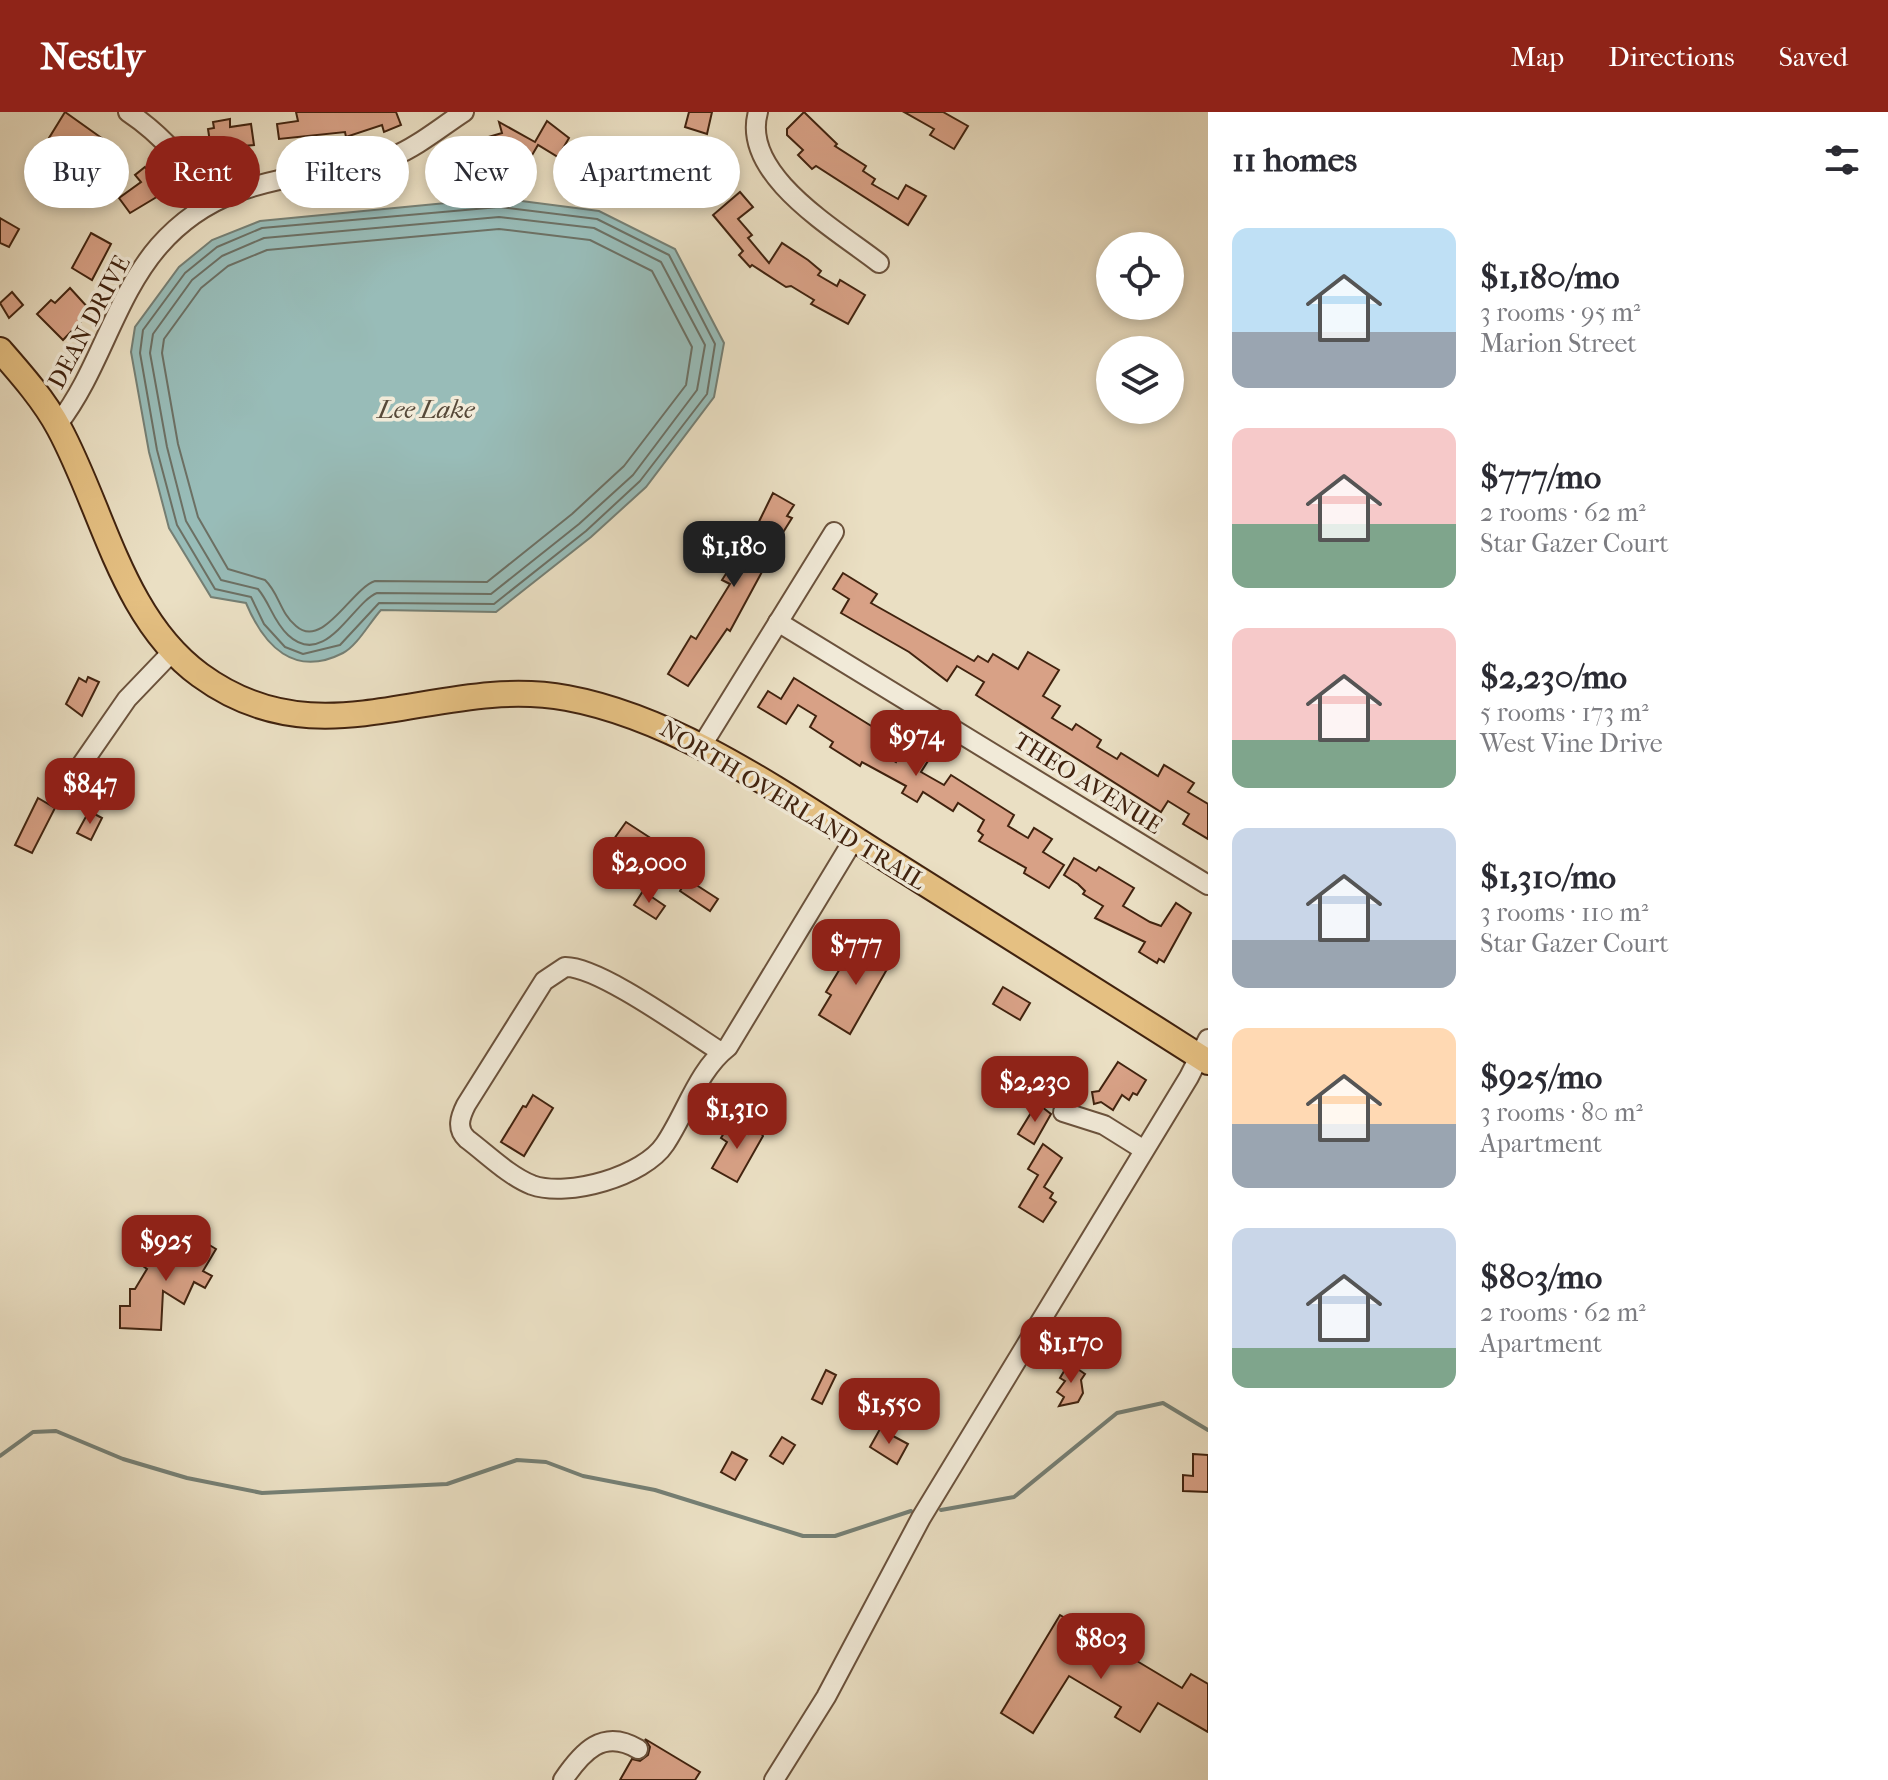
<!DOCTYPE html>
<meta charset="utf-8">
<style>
body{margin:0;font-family:"IM FELL French Canon",serif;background:#f2f2f3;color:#2b2b33;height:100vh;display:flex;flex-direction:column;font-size:30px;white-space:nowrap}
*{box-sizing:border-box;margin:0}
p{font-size:26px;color:#7c7c81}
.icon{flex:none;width:44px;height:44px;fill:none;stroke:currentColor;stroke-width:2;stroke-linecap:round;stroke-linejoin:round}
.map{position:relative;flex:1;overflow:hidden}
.details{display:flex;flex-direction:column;background:#fff;width:680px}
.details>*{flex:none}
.hud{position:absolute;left:24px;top:24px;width:760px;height:72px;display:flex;gap:16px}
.fabs{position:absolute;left:1096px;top:120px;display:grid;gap:16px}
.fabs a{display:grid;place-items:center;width:88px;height:88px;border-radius:50%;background:#fff;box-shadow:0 4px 12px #0003;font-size:40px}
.price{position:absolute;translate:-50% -68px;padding:0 18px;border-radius:16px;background:#8f2418;color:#fff;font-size:26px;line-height:52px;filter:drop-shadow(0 2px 4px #0008)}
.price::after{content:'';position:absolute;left:50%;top:48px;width:24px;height:18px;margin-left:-12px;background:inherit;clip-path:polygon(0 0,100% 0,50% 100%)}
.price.current{background:#222;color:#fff}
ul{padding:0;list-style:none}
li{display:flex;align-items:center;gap:24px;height:200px;padding:0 24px}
li span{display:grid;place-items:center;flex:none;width:224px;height:160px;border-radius:16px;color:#555}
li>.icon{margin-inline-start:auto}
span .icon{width:96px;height:96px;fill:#fffc;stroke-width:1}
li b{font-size:34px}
h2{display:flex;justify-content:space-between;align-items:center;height:96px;padding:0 24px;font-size:34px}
.pill{padding:0 28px;border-radius:36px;background:#fff;box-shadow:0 4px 12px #0003;font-size:28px;line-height:72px}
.pill.current{background:#8f2418;color:#fff}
header{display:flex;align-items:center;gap:48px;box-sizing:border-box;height:112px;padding:0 40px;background:#8f2418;color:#fff}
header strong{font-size:38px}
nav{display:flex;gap:44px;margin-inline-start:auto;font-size:28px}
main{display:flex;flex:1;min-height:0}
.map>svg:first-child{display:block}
.water{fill:#98bcb8;stroke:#757f74;stroke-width:2}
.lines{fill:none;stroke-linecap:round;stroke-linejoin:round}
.shore{stroke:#6c7064;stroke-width:2}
.stream{stroke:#757f74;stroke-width:4}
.building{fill:#d8a186;stroke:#41230f;stroke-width:2}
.minor-casing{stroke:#6b523c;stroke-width:22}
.major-casing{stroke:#41230f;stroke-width:28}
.minor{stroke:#f1ead8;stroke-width:18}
.major{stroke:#e5c082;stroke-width:24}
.labels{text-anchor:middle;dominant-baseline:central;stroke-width:7;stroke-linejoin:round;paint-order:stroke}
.street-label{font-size:24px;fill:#41230f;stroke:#f1ead8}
.water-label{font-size:26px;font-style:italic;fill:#574939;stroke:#f1ead8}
</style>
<header>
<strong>Nestly</strong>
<nav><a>Map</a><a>Directions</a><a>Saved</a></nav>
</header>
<main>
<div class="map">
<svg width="1208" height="1668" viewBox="0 0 1208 1668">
<rect width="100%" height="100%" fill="#eadfc3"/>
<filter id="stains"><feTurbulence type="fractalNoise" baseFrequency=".0025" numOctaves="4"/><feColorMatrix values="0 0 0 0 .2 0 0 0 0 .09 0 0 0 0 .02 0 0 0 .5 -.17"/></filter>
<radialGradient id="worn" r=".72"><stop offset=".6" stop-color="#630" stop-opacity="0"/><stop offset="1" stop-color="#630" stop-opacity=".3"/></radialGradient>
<path class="water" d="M 498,86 L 599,99 L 675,137 L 724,231 L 714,285 L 646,375 L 591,425 L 496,500 L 381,498 C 370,510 357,534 343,541 C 294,566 264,534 246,491 L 211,485 L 169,416 L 149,340 L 131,240 L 135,215 L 179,155 L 212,128 L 260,109 Z"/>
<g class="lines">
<g class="shore">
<path d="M 499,95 L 597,107 L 669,143 L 715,232 L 707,282 L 640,369 L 586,419 L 494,492 L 379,491 L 340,533 L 303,542 L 285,535 L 264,512 L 251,485 L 215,477 L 177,413 L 157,338 L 140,241 L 143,218 L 185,161 L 217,135 L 262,116 Z"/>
<path d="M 499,105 L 594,116 L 661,150 L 705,233 L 697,278 L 633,363 L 579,412 L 491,482 L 377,481 C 353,490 325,558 288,523 C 273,509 270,491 258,477 L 221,468 L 186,409 L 167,335 L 150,241 L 153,222 L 192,168 L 222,144 L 264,126 Z"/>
<path d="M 499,117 L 590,128 L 652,159 L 692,235 L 686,273 L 624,354 L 572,402 L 487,470 L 375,469 C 351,477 323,538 296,514 C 280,501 279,481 265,468 L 228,457 L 198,405 L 178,332 L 162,241 L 164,227 L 201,176 L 228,154 L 267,138 Z"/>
</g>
<g class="stream">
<path d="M 0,1344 L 33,1320 L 56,1319 L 123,1347 L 187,1366 L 262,1381 L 447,1372 L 517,1348 L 546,1350 L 583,1364 L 655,1378 L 803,1424 L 835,1424 L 911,1399"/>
<path d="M 941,1398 L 1014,1385 L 1117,1301 L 1163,1291 L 1208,1318"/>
</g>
</g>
<g class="building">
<path d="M 65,0 L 110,32 L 97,55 L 49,26 Z"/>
<path d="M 296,0 L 396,0 L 401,13 L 384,20 L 382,13 L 346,25 L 345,20 L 279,27 L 277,12 L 298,9 Z"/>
<path d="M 689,0 L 712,0 L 707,22 L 685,15 Z"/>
<path d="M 804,0 L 837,32 L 835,34 L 866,54 L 863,59 L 875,67 L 872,72 L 898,87 L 906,73 L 926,84 L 908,113 L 816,54 L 812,57 L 798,43 L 803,38 L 787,23 L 787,17 Z"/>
<path d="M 904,0 L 943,0 L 968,14 L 954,37 L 930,23 L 934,17 Z"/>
<path d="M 230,7 L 230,15 L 251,12 L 254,33 L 211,37 L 208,17 L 214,16 L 213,10 Z"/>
<path d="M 547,9 L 569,26 L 558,45 L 538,33 L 528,50 L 512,41 L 480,49 L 475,29 L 502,21 L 499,10 L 535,30 Z"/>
<path d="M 710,38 L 723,50 L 691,86 L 669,59 L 686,41 L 697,51 Z"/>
<path d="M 145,55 L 151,63 L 157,58 L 170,77 L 130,101 L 119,86 L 141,70 L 135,63 Z"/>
<path d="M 740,80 L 753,95 L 738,107 L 752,123 L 748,126 L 769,151 L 782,131 L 808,148 L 821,159 L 818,163 L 837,174 L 840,168 L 865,183 L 848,212 L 811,192 L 814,188 L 791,174 L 786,175 L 752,153 L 750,155 L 739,143 L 743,139 L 713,103 Z"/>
<path d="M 0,106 L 19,117 L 9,135 L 0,131 Z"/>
<path d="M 91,121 L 111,132 L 92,168 L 72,156 Z"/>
<path d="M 70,176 L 91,199 L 63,228 L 37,202 L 51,188 L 55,191 Z"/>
<path d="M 12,180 L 23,193 L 9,206 L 0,191 Z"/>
<path d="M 773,381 L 794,393 L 787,404 L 792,406 L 782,422 L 778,419 L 764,442 L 770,445 L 730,519 L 727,517 L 688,574 L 668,562 L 691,524 L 696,527 L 730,472 L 722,468 L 736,446 L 729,442 L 739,426 L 748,432 Z"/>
<path d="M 843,461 L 877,482 L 871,491 L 974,549 L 978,544 L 988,550 L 993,542 L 1018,557 L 1028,540 L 1059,558 L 1043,584 L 1060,594 L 1052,606 L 1072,618 L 1076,612 L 1101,628 L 1097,635 L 1117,647 L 1121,641 L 1158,664 L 1164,653 L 1194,671 L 1188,680 L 1208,692 L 1208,727 L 1183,712 L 1189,702 L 1168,689 L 1161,700 L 976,583 L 984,570 L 957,554 L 947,569 L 909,540 L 841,501 L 849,487 L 833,477 Z"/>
<path d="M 88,565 L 99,570 L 82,604 L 66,592 L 79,566 L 86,570 Z"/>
<path d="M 794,566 L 881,620 L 872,635 L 896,650 L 904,635 L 928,649 L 921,660 L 944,673 L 951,663 L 1014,703 L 1008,714 L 1028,726 L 1034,716 L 1052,727 L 1043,740 L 1064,753 L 1049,776 L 1024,761 L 1026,756 L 979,729 L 983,723 L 978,719 L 984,708 L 958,691 L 953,699 L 923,680 L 917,690 L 902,681 L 906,674 L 862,650 L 860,654 L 830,635 L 833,630 L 810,615 L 816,604 L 798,593 L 786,612 L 758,595 L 768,579 L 781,587 Z"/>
<path d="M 38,686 L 55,696 L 32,741 L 15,733 Z"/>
<path d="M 89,699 L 102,706 L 91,728 L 77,721 Z"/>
<path d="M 626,710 L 652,727 L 637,752 L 609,734 Z"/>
<path d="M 1074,746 L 1096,759 L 1099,755 L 1134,776 L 1123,794 L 1150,810 L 1161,814 L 1176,791 L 1191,801 L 1164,850 L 1159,847 L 1157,851 L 1139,840 L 1145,830 L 1095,806 L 1103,794 L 1083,782 L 1085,779 L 1078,772 L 1064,763 Z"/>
<path d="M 687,767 L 718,787 L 710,799 L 680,779 Z"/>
<path d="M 643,779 L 665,794 L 656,807 L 634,793 Z"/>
<path d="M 878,827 L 898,838 L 850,922 L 819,903 L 831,883 L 826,880 L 847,845 L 862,853 Z"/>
<path d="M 1003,875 L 1030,891 L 1020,908 L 993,892 Z"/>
<path d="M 1118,950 L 1146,968 L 1137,983 L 1133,981 L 1129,988 L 1122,983 L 1113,998 L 1101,990 L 1094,992 L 1092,980 L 1099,979 Z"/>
<path d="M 533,983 L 553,996 L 524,1044 L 501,1030 L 523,994 L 526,995 Z"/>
<path d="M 1037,991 L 1051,1002 L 1034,1032 L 1018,1022 Z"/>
<path d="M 730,1011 L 748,1022 L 756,1015 L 763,1024 L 737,1070 L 712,1056 L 727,1030 L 721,1026 Z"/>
<path d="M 1043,1032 L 1062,1046 L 1044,1075 L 1053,1081 L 1050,1086 L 1056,1090 L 1043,1110 L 1019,1095 L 1038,1063 L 1028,1057 Z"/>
<path d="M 191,1122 L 216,1137 L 203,1159 L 212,1164 L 205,1176 L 194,1170 L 184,1192 L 163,1179 L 161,1218 L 120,1216 L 120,1194 L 130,1194 L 130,1177 L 135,1177 L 147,1157 L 143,1154 L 154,1138 L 173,1146 Z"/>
<path d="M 1069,1251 L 1085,1262 L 1081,1268 L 1083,1281 L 1078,1290 L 1059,1294 L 1064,1285 L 1057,1280 L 1065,1269 L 1060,1266 Z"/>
<path d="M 826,1258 L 836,1263 L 822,1292 L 812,1287 Z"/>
<path d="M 880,1317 L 908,1332 L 897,1352 L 870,1335 Z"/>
<path d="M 782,1325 L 795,1333 L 783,1352 L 770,1344 Z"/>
<path d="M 732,1340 L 747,1348 L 735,1368 L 721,1360 Z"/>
<path d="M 1193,1342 L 1208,1343 L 1208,1380 L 1183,1379 L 1183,1363 L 1193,1364 Z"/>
<path d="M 1060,1503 L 1182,1576 L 1191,1562 L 1208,1572 L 1208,1620 L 1158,1591 L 1140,1620 L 1115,1605 L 1121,1595 L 1069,1564 L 1033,1621 L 1001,1601 Z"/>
<path d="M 645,1627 L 700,1660 L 695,1668 L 620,1668 L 632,1647 L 640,1649 L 648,1643 L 650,1635 Z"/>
</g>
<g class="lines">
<defs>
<g id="minor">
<path d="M 128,0 C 164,24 188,54 212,90"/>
<path d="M 758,0 C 740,63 837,118 879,151"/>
<path d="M 58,312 C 100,258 114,186 159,134 C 208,78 264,70 332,58 C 352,55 373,52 392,45 C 417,35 441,15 464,0"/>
<path d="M 778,510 L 1208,773"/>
<path d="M 701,635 L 834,420"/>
<path d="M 66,675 L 127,587 L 173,539"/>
<path d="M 721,940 C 689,920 599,854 565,855 L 544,869 L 466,993 C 460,1005 456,1017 467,1027 C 487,1042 509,1064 532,1073 C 568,1086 644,1064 665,1032 C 686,1001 698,958 728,935 L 854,727"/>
<path d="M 1063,1000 L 1104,1013 L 1144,1038"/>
<path d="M 563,1668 C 582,1640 603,1616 638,1637"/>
<path d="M 774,1668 L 826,1585 L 921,1406 L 1189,965 L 1208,927"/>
</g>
<path id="major" d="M 0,238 C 21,262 44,288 59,316 C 103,397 122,506 200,563 C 323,653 435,562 567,586 C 681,607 790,687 888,748 C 995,816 1102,882 1208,950"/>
</defs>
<use href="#minor" class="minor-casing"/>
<use href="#major" class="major-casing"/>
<use href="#minor" class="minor"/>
<use href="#major" class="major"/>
</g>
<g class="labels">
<g class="street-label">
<text transform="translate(89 210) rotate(-62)">DEAN DRIVE</text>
<text transform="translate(1088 671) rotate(32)">THEO AVENUE</text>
<text transform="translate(793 693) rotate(31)">NORTH OVERLAND TRAIL</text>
</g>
<g class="water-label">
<text x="426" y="297">Lee Lake</text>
</g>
</g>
<rect width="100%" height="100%" filter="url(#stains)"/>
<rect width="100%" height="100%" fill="url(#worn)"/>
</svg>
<div class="fabs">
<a><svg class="icon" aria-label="locate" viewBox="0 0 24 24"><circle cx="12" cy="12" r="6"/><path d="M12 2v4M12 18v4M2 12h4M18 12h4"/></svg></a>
<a><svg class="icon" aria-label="layers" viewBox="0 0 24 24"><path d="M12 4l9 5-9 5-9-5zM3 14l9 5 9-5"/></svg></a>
</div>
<b class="price current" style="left:734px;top:477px">$1,180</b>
<b class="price" style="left:916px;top:666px">$974</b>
<b class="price" style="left:90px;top:714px">$847</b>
<b class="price" style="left:649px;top:793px">$2,000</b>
<b class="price" style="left:856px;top:875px">$777</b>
<b class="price" style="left:1035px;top:1012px">$2,230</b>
<b class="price" style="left:737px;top:1039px">$1,310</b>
<b class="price" style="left:166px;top:1171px">$925</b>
<b class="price" style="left:1071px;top:1273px">$1,170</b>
<b class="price" style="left:889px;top:1334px">$1,550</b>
<b class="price" style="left:1101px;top:1569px">$803</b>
<div class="hud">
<a class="pill">Buy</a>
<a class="pill current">Rent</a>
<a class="pill">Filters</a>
<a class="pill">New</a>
<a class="pill">Apartment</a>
</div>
</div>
<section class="details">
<h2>11 homes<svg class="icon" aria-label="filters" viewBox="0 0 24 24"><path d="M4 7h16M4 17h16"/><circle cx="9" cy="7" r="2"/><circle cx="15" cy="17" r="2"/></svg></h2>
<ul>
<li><span style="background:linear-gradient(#bfe0f5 65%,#9aa5b1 0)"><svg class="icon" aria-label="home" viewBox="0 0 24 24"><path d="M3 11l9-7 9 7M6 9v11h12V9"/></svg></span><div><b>$1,180/mo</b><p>3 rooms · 95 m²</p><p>Marion Street</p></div></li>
<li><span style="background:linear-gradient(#f6c9c9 60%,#7fa58c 0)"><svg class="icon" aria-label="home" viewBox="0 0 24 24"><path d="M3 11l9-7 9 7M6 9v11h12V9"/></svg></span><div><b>$777/mo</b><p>2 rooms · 62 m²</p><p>Star Gazer Court</p></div></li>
<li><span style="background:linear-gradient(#f6c9c9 70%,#7fa58c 0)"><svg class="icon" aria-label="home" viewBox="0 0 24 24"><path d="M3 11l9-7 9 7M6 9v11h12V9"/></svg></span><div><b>$2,230/mo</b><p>5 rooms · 173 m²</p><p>West Vine Drive</p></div></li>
<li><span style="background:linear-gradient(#c9d6e8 70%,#9aa5b1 0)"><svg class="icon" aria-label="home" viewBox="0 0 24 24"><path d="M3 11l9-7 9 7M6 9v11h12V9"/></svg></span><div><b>$1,310/mo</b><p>3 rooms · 110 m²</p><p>Star Gazer Court</p></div></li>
<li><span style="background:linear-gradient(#ffd9b3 60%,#9aa5b1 0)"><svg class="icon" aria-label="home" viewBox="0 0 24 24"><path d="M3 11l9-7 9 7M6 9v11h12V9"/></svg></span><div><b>$925/mo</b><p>3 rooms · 80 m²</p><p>Apartment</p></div></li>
<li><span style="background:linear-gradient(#c9d6e8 75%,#7fa58c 0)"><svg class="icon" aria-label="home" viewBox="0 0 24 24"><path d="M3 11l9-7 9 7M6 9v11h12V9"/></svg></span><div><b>$803/mo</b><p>2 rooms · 62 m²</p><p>Apartment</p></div></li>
</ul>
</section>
</main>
